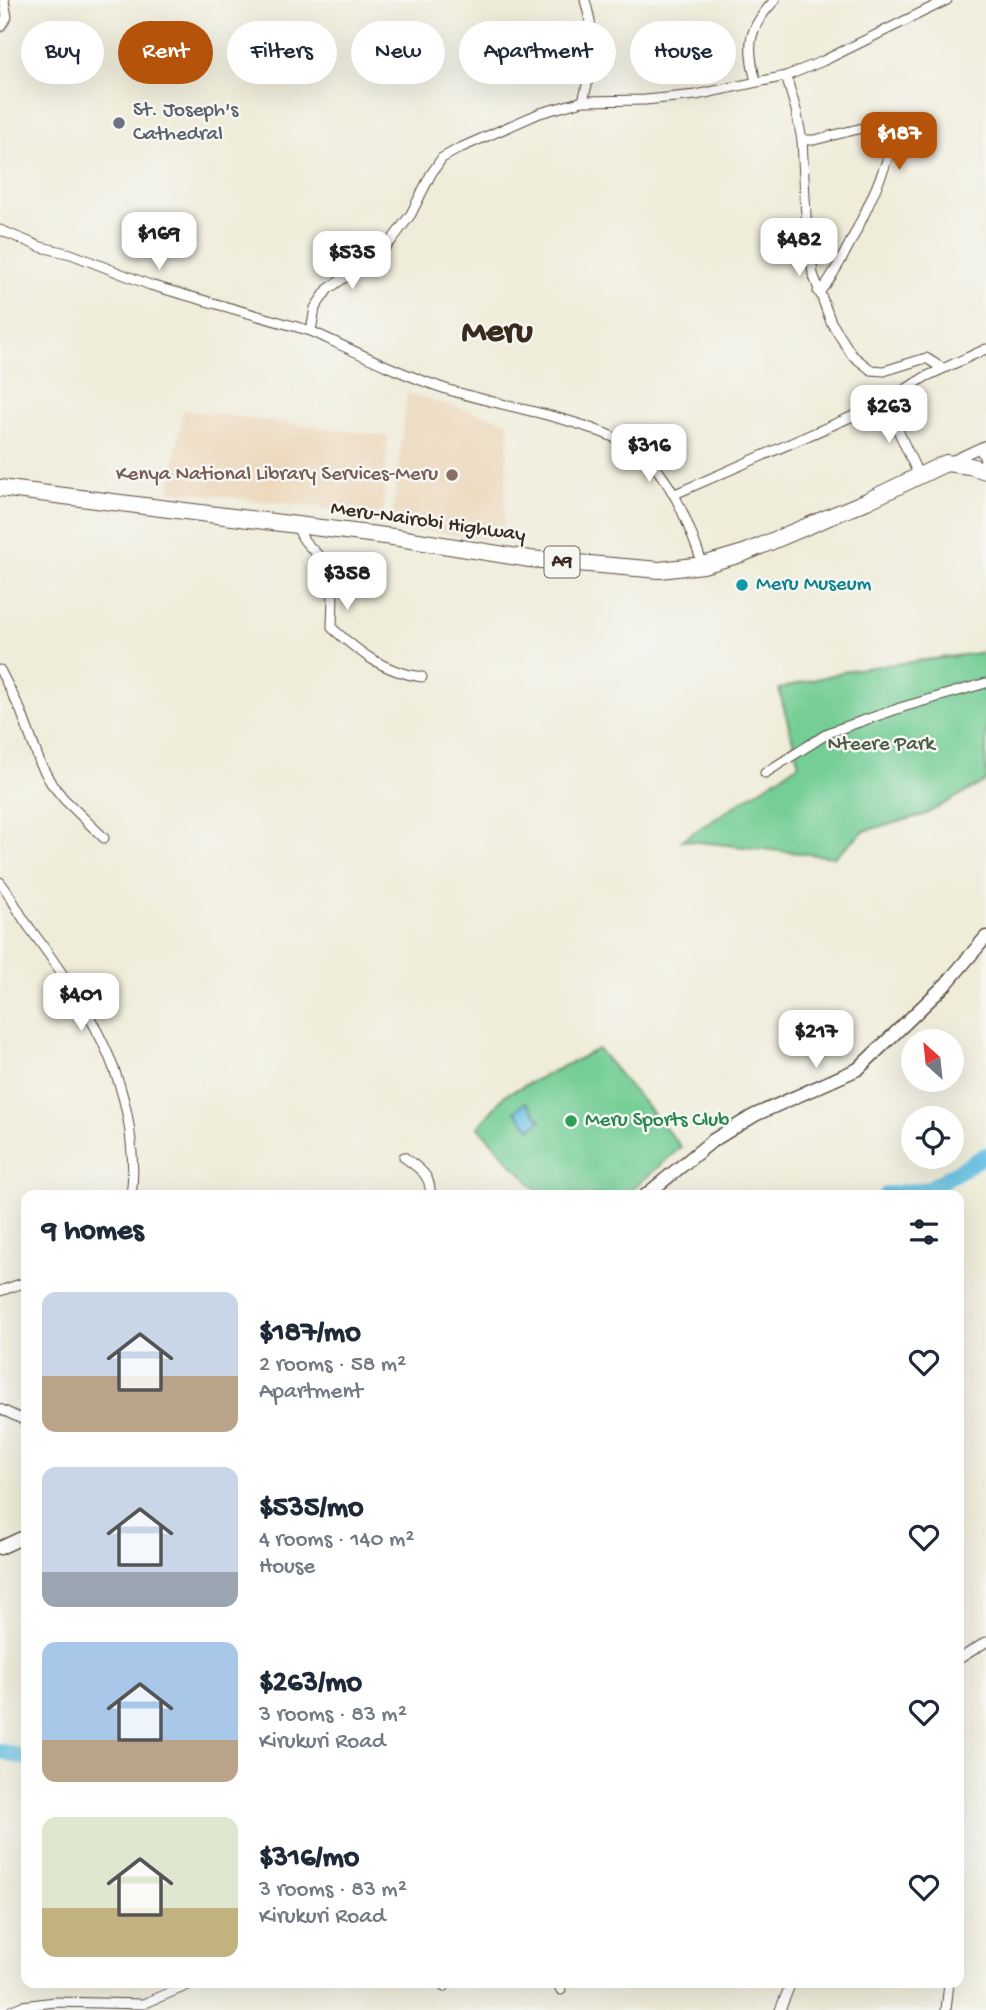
<!DOCTYPE html>
<meta charset="utf-8">
<style>
body{margin:0;font-family:"Gochi Hand",sans-serif;background:#f6f6f7;color:#1f2937;height:100vh;display:flex;flex-direction:column;font-size:26px;white-space:nowrap}
*{box-sizing:border-box;margin:0}
p{font-size:23px;color:#747a83}
.icon{flex:none;width:38px;height:38px;fill:none;stroke:currentColor;stroke-width:2;stroke-linecap:round;stroke-linejoin:round}
.map{position:relative;flex:1;overflow:hidden}
.sheet{position:absolute;left:21px;top:1190px;width:943px;height:798px;display:flex;flex-direction:column;background:#fff;border-radius:14px;box-shadow:0 7px 28px #0002}
.sheet>*{flex:none}
.banner{position:absolute;left:21px;top:21px;width:945px;height:63px;display:flex;gap:14px}
.needle{width:46px;rotate:333deg}
.fabs{position:absolute;left:901px;top:1029px;display:grid;gap:14px}
.fabs a{display:grid;place-items:center;width:63px;height:63px;border-radius:50%;background:#fff;box-shadow:0 7px 28px #0002;font-size:35px}
.price{position:absolute;translate:-50% -60px;padding:0 16px;border-radius:14px;background:#fff;color:#222;font-size:23px;line-height:46px;filter:drop-shadow(0 2px 4px #0008)}
.price::after{content:'';position:absolute;left:50%;top:42px;width:21px;height:16px;margin-left:-10px;background:inherit;clip-path:polygon(0 0,100% 0,50% 100%)}
.price.on{background:#b45309;color:#fff}
ul{padding:0;list-style:none}
li{display:flex;align-items:center;gap:21px;height:175px;padding:0 21px}
li span{display:grid;place-items:center;flex:none;width:196px;height:140px;border-radius:14px;color:#555}
li>.icon{margin-inline-start:auto}
span .icon{width:84px;height:84px;fill:#fffc;stroke-width:1}
li b{font-size:30px}
h2{display:flex;justify-content:space-between;align-items:center;height:84px;padding:0 21px;font-size:30px}
.tag{padding:0 24px;border-radius:32px;background:#fff;box-shadow:0 7px 28px #0002;font-size:24px;line-height:63px}
.tag.on{background:#b45309;color:#fff}
.map>svg:first-child{display:block}
.built{fill:#ecd7ba}
.green{fill:#74ce95;stroke:#587c5a;stroke-width:2}
.water{fill:#65c0e3;stroke:#507580;stroke-width:2}
.lines{fill:none;stroke-linecap:round;stroke-linejoin:round}
.river{stroke:#65c0e3;stroke-width:16}
.street-casing{stroke:#56473a;stroke-width:11}
.secondary-casing{stroke:#56473a;stroke-width:15}
.highway-casing{stroke:#56473a;stroke-width:18}
.street{stroke:#fff;stroke-width:9}
.secondary{stroke:#fff;stroke-width:12}
.highway{stroke:#fff;stroke-width:16}
.worship-dot{fill:#6b7280;stroke:#f6f6f2;stroke-width:2.5}
.education-dot{fill:#8d6e63;stroke:#f6f6f2;stroke-width:2.5}
.culture-dot{fill:#0f9aa8;stroke:#f6f6f2;stroke-width:2.5}
.leisure-dot{fill:#2e9e5b;stroke:#f6f6f2;stroke-width:2.5}
.labels{text-anchor:middle;dominant-baseline:central;stroke-width:5;stroke-linejoin:round;paint-order:stroke}
.shield{fill:#f6f6f2;stroke:#73675e;stroke-width:2}
.shield-label{font-size:19px;font-weight:bold;fill:#3b2a1e}
.worship-label{font-size:21px;fill:#5b616d;stroke:#f6f6f2;text-anchor:start}
.education-label{font-size:21px;fill:#785e54;stroke:#f6f6f2;text-anchor:end}
.street-label{font-size:21px;fill:#3b2a1e;stroke:#f6f6f2}
.culture-label{font-size:21px;fill:#0d838f;stroke:#f6f6f2;text-anchor:start}
.park-label{font-size:21px;fill:#4c5b42;stroke:#f6f6f2}
.leisure-label{font-size:21px;fill:#27864d;stroke:#f6f6f2;text-anchor:start}
.town-label{font-size:35px;font-weight:bold;fill:#3b2a1e;stroke:#f6f6f2}
</style>
<div class="map">
<svg width="986" height="2010" viewBox="0 0 986 2010">
<rect width="100%" height="100%" fill="#f6f6f2"/>
<filter id="ink" filterUnits="userSpaceOnUse"><feTurbulence type="fractalNoise" baseFrequency=".0143" numOctaves="2"/><feDisplacementMap in="SourceGraphic" scale="14" xChannelSelector="R" yChannelSelector="G"/><feConvolveMatrix kernelMatrix="1 2 1 2 8 2 1 2 1" color-interpolation-filters="sRGB"/></filter>
<filter id="wash" filterUnits="userSpaceOnUse"><feTurbulence type="fractalNoise" baseFrequency=".00686" numOctaves="4" result="noise"/><feDisplacementMap in="SourceGraphic" scale="28" xChannelSelector="R" yChannelSelector="G"/><feGaussianBlur stdDeviation="1.57" result="paint"/><feColorMatrix in="noise" values="0 0 0 0 0 0 0 0 0 0 0 0 0 0 0 0 0 1.4 0 .05"/><feComposite in="paint" operator="in"/></filter>
<g filter="url(#wash)">
<rect width="100%" height="100%" fill="#efecd9"/>
<g class="built">
<path d="M 407,393 L 509,422 L 503,541 L 391,527 Z"/>
<path d="M 183,410 L 388,436 L 383,515 L 170,490 Z"/>
</g>
<g class="green">
<path d="M 986,652 L 986,781 L 924,815 L 864,831 L 834,857 L 682,840 L 799,764 L 779,689 L 850,670 Z"/>
<path d="M 598,1049 L 681,1147 L 626,1195 L 541,1195 L 478,1127 L 505,1095 Z"/>
</g>
<path class="water" d="M 526,1102 L 541,1120 L 531,1129 L 515,1111 Z"/>
<g class="lines">
<g class="river">
<path d="M 886,1195 L 928,1189 L 986,1155"/>
<path d="M 0,1751 L 26,1758"/>
</g>
</g>
</g>
<g filter="url(#ink)">
<g class="lines">
<defs>
<g id="street">
<path d="M 0,27 L 7,17 L 4,0"/>
<path d="M 786,76 L 796,110 L 802,140 L 806,216 L 813,274 L 831,322 L 852,355 L 871,370 L 884,371 L 926,358 L 942,368"/>
<path d="M 756,81 C 746,45 748,28 775,0"/>
<path d="M 583,101 C 594,59 597,43 585,0"/>
<path d="M 802,140 L 814,140 L 874,125 C 883,126 890,133 891,143 C 892,161 833,286 818,292"/>
<path d="M 0,230 L 41,247 L 71,254 L 150,285 L 311,331"/>
<path d="M 885,402 L 919,476"/>
<path d="M 980,448 L 986,462"/>
<path d="M 949,462 L 986,445"/>
<path d="M 675,494 L 885,402 L 925,377 L 986,349"/>
<path d="M 298,526 C 301,545 319,551 327,567 C 336,583 332,609 332,628 C 360,653 384,672 422,677"/>
<path d="M 703,565 C 688,524 674,480 639,451 C 629,443 614,437 601,432 C 550,412 495,405 443,388 C 398,373 354,351 311,331 L 315,308 L 321,299 L 328,289 L 376,256 L 392,240 L 411,214 L 431,174 L 442,158 L 460,148 L 540,113 L 583,101 L 645,100 L 696,95 L 786,76 L 823,61 L 947,0"/>
<path d="M 0,670 L 21,711 L 40,763 L 51,783 L 64,799 L 104,838"/>
<path d="M 765,773 L 830,732 L 903,707 L 986,683"/>
<path d="M 0,882 C 12,896 18,913 29,927 C 77,992 124,1059 131,1142 C 133,1160 134,1177 131,1195"/>
<path d="M 404,1157 C 418,1168 432,1175 430,1195"/>
<path d="M 0,1291 L 26,1282"/>
<path d="M 0,1409 L 26,1421"/>
<path d="M 959,1659 L 986,1642"/>
<path d="M 442,1983 L 444,1987"/>
<path d="M 557,1983 L 561,1990"/>
<path d="M 12,2010 L 22,2006 L 55,2002 L 143,2004 L 193,1983"/>
<path d="M 780,2010 L 791,1983"/>
<path d="M 946,2010 L 949,1983"/>
</g>
<g id="secondary">
<path d="M 646,1195 L 712,1141 L 755,1115 L 858,1069 L 947,983 L 986,937"/>
<path d="M 0,1548 L 26,1536"/>
</g>
<path id="highway" d="M 0,488 L 393,537 L 530,559 L 660,570 L 703,565 L 744,553 L 867,501 L 946,463 L 970,466 L 986,471"/>
</defs>
<use href="#street" class="street-casing"/>
<use href="#secondary" class="secondary-casing"/>
<use href="#highway" class="highway-casing"/>
<use href="#street" class="street"/>
<use href="#secondary" class="secondary"/>
<use href="#highway" class="highway"/>
</g>
</g>
<circle class="worship-dot" cx="119" cy="123" r="7"/>
<circle class="education-dot" cx="452" cy="475" r="7"/>
<circle class="culture-dot" cx="742" cy="585" r="7"/>
<circle class="leisure-dot" cx="571" cy="1121" r="7"/>
<g class="labels">
<rect class="shield" x="544.5" y="546.5" width="35" height="31" rx="5"/>
<g class="shield-label">
<text x="562" y="562">A9</text>
</g>
<g class="worship-label">
<text x="133" y="111">St. Joseph's<tspan x="133" dy="24">Cathedral</tspan></text>
</g>
<g class="education-label">
<text x="438" y="475">Kenya National Library Services-Meru</text>
</g>
<g class="street-label">
<text transform="translate(428 523) rotate(8)">Meru-Nairobi Highway</text>
</g>
<g class="culture-label">
<text x="756" y="585">Meru Museum</text>
</g>
<g class="park-label">
<text x="881" y="745">Nteere Park</text>
</g>
<g class="leisure-label">
<text x="585" y="1121">Meru Sports Club</text>
</g>
<g class="town-label">
<text x="497" y="333">Meru</text>
</g>
</g>
</svg>
<div class="fabs">
<a><svg class="needle" viewBox="-14 -14 28 28"><path d="M0-13l5 13h-10z" fill="#e53935"/><path d="M0 13l5-13h-10z" fill="#747a83"/></svg></a>
<a><svg class="icon" aria-label="locate" viewBox="0 0 24 24"><circle cx="12" cy="12" r="6"/><path d="M12 2v4M12 18v4M2 12h4M18 12h4"/></svg></a>
</div>
<b class="price on" style="left:899px;top:172px">$187</b>
<b class="price" style="left:159px;top:272px">$169</b>
<b class="price" style="left:799px;top:278px">$482</b>
<b class="price" style="left:352px;top:291px">$535</b>
<b class="price" style="left:889px;top:445px">$263</b>
<b class="price" style="left:649px;top:484px">$316</b>
<b class="price" style="left:347px;top:612px">$358</b>
<b class="price" style="left:81px;top:1033px">$401</b>
<b class="price" style="left:816px;top:1070px">$217</b>
<div class="banner">
<a class="tag">Buy</a>
<a class="tag on">Rent</a>
<a class="tag">Filters</a>
<a class="tag">New</a>
<a class="tag">Apartment</a>
<a class="tag">House</a>
</div>
<section class="sheet">
<h2>9 homes<svg class="icon" aria-label="filters" viewBox="0 0 24 24"><path d="M4 7h16M4 17h16"/><circle cx="9" cy="7" r="2"/><circle cx="15" cy="17" r="2"/></svg></h2>
<ul>
<li><span style="background:linear-gradient(#c9d6e8 60%,#b9a48a 0)"><svg class="icon" aria-label="home" viewBox="0 0 24 24"><path d="M3 11l9-7 9 7M6 9v11h12V9"/></svg></span><div><b>$187/mo</b><p>2 rooms · 58 m²</p><p>Apartment</p></div><svg class="icon" aria-label="heart" viewBox="0 0 24 24"><path d="M12 20l-8-8c-3-5 5-10 8-4 3-6 11-1 8 4z"/></svg></li>
<li><span style="background:linear-gradient(#c9d6e8 75%,#9aa5b1 0)"><svg class="icon" aria-label="home" viewBox="0 0 24 24"><path d="M3 11l9-7 9 7M6 9v11h12V9"/></svg></span><div><b>$535/mo</b><p>4 rooms · 140 m²</p><p>House</p></div><svg class="icon" aria-label="heart" viewBox="0 0 24 24"><path d="M12 20l-8-8c-3-5 5-10 8-4 3-6 11-1 8 4z"/></svg></li>
<li><span style="background:linear-gradient(#a9c7e8 70%,#b9a48a 0)"><svg class="icon" aria-label="home" viewBox="0 0 24 24"><path d="M3 11l9-7 9 7M6 9v11h12V9"/></svg></span><div><b>$263/mo</b><p>3 rooms · 83 m²</p><p>Kirukuri Road</p></div><svg class="icon" aria-label="heart" viewBox="0 0 24 24"><path d="M12 20l-8-8c-3-5 5-10 8-4 3-6 11-1 8 4z"/></svg></li>
<li><span style="background:linear-gradient(#dfe7d0 65%,#c2b280 0)"><svg class="icon" aria-label="home" viewBox="0 0 24 24"><path d="M3 11l9-7 9 7M6 9v11h12V9"/></svg></span><div><b>$316/mo</b><p>3 rooms · 83 m²</p><p>Kirukuri Road</p></div><svg class="icon" aria-label="heart" viewBox="0 0 24 24"><path d="M12 20l-8-8c-3-5 5-10 8-4 3-6 11-1 8 4z"/></svg></li>
</ul>
</section>
</div>
